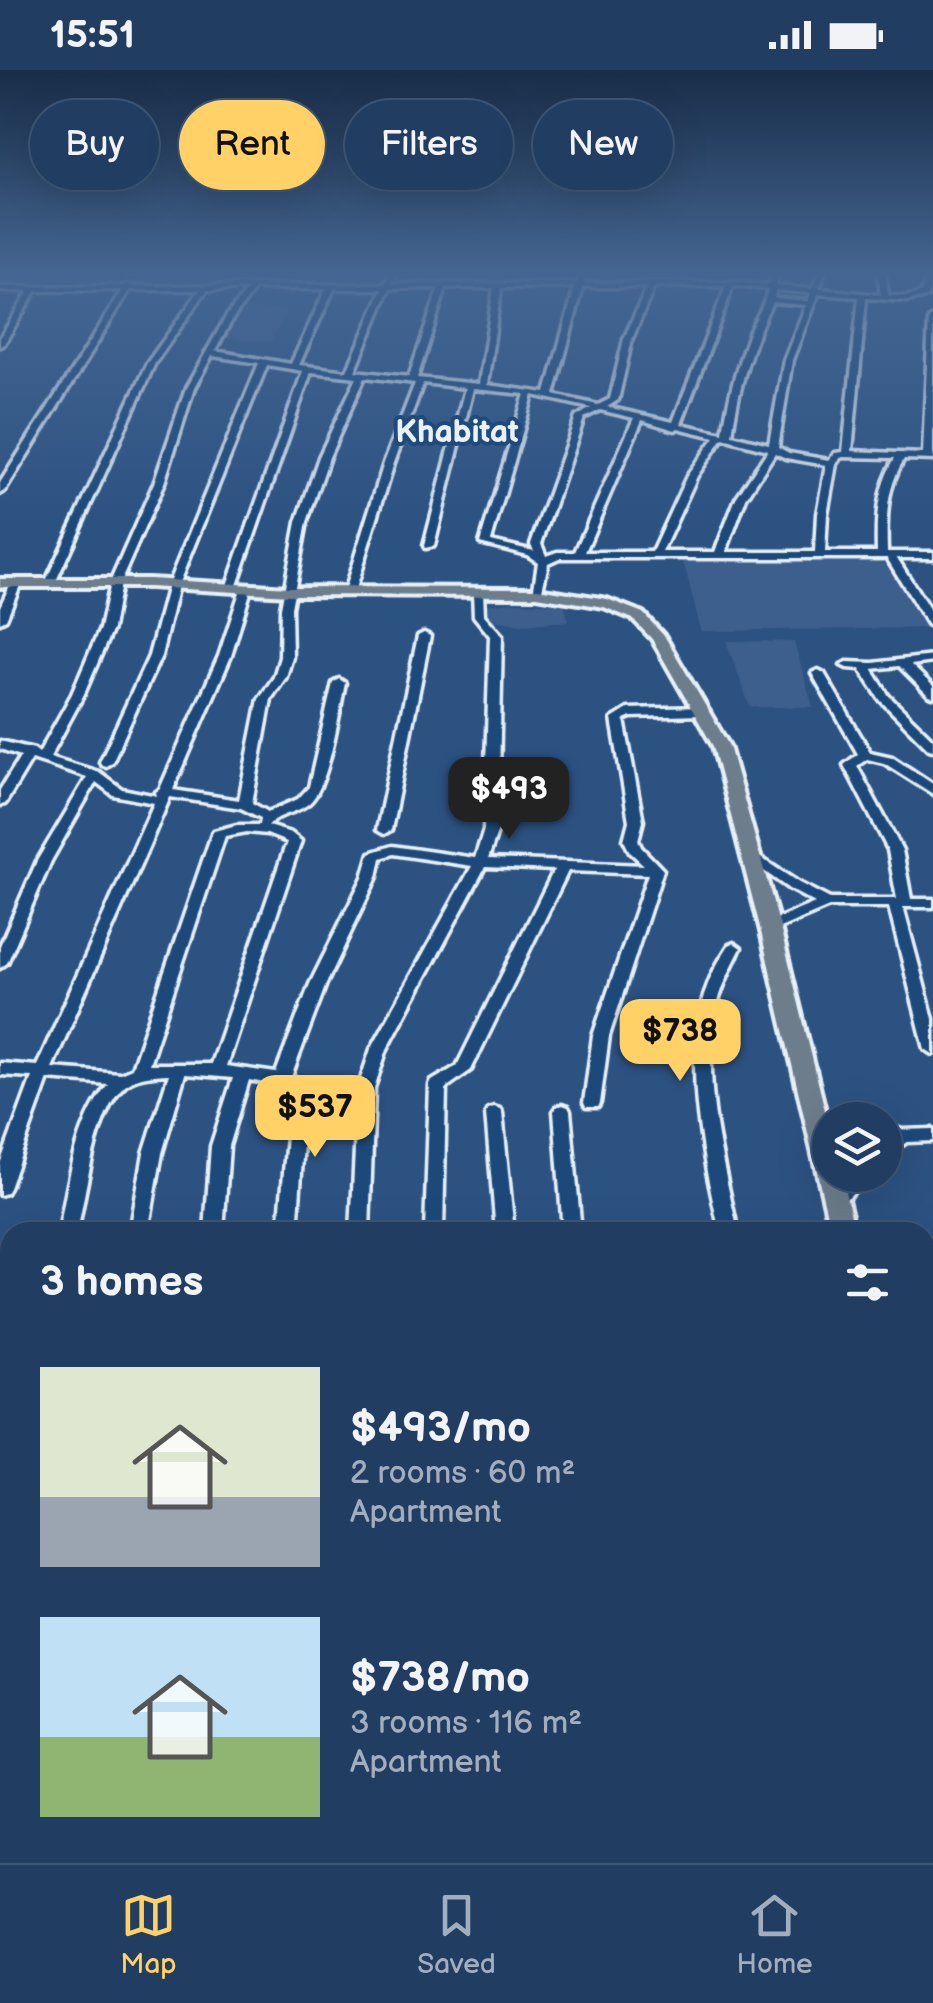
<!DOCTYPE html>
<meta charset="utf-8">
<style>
body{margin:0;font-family:"Balsamiq Sans",sans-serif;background:#2d496b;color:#f1f3f6;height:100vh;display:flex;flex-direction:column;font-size:38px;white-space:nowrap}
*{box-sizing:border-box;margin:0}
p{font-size:32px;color:#a2aebe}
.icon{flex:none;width:55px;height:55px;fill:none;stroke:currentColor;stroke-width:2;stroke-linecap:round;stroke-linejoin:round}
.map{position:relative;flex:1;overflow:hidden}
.panel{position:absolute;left:0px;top:1152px;width:935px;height:642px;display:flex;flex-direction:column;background:#213e62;border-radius:30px 30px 0 0;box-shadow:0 10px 40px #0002,0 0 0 2px #3e5777}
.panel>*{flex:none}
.banner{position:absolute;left:30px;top:30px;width:875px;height:90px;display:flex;gap:20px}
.fabs{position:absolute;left:812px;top:1032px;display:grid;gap:20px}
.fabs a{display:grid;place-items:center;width:90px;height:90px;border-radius:50%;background:#213e62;box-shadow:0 10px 40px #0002,0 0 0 2px #3e5777;font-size:50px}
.price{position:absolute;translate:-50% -85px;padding:0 22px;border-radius:20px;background:#ffd166;color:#111;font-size:32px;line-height:65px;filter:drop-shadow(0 2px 5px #0008)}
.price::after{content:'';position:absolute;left:50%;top:60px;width:30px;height:22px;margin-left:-15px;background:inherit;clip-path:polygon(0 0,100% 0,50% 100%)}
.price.current{background:#222;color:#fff}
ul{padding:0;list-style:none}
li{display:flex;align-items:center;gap:30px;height:250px;padding:0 40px}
li span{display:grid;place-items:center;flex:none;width:280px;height:200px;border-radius:0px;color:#555}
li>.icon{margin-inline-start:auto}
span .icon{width:120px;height:120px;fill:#fffc;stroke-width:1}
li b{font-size:42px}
h2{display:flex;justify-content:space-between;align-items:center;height:120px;padding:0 40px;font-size:42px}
.chip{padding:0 35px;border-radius:45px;background:#213e62;box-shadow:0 10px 40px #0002,0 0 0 2px #3e5777;font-size:35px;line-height:90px}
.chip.current{background:#ffd166;color:#111}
.status{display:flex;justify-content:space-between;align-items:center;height:70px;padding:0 50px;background:#213e62;direction:ltr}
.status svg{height:28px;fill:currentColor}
.dock{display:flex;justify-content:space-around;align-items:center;height:140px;border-top:2px solid #3e5777;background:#213e62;font-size:28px;color:#a2aebe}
.dock a{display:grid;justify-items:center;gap:5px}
.dock .current{color:#ffd166}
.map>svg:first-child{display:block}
.built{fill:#3e5f8e}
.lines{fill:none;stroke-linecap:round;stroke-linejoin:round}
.minor-casing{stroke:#e8f1f8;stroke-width:7}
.major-casing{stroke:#e8f1f8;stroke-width:8}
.minor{fill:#1f4a7a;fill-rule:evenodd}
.major{fill:#6d7d8c;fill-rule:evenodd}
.labels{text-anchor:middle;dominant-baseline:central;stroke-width:8;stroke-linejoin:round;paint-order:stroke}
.far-district-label{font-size:32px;font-weight:bold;fill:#e8f1f8;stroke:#1f4a7a}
</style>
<div class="status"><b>15:51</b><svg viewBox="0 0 49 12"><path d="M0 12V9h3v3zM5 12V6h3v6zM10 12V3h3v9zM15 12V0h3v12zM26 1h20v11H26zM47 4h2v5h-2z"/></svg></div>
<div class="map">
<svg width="933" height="1793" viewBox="0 0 933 1793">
<rect width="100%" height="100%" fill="#2c5282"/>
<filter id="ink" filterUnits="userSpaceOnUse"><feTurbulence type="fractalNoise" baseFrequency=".01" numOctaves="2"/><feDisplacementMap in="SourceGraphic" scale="20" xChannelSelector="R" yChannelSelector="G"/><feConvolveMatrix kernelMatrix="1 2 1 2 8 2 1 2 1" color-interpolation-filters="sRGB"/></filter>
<g filter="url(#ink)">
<g class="built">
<path d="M 242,239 L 287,240 L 271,271 L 222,269 Z"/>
<path d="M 683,490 L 879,492 L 890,496 L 925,558 L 701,561 Z"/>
<path d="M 513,532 L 564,534 L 569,551 L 523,554 L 485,549 L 482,535 Z"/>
<path d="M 726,571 L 794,572 L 813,637 L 750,637 Z"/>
</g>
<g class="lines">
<defs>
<g id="minor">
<path d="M 390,203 L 397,203 L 392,214 L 577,213 L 580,203 L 586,203 L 584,213 L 730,212 L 769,215 L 772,203 L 778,203 L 776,216 L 812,219 L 819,203 L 825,203 L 819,219 L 881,225 L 878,203 L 885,203 L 888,225 L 906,227 L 921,223 L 928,203 L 933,203 L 933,210 L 927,227 L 906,231 L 866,228 L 852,381 L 923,384 L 929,249 L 933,247 L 933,390 L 904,389 C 886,419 886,447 887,482 L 933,482 L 933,488 L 897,488 L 933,545 L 933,557 L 927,554 L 887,488 L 559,488 L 548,493 L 541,524 L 533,524 L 538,492 L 527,485 L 480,473 L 525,324 L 473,319 L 434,476 L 425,478 L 424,476 L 465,318 L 423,313 L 394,393 L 354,522 L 345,524 L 344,522 L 384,393 L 415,313 L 365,307 L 329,387 L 307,452 L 291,538 L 292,587 L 286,607 L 271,629 L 252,733 L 268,742 L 298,729 L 309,717 L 333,613 L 339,609 L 345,613 C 339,641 329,717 309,733 C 297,744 278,743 268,756 L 291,763 L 301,771 L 226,996 L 276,1003 L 310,914 L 363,807 L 370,783 L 392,776 L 475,788 L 484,760 L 490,566 L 474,546 L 473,521 L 478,518 L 483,521 L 484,545 L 502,565 L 498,760 L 488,789 L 644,795 L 630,782 L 624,770 L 629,751 L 612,649 L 628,639 L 703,637 L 709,641 L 703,645 L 631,647 L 624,650 L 643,751 L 638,770 L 641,777 L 663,800 L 609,966 L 600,1033 L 598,1037 L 586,1037 L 584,1033 L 593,966 L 648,804 L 568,801 L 471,1000 L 446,1018 L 443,1162 L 425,1162 L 430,1015 L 432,1011 L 457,996 L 554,800 L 485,797 L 387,979 L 374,1018 L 369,1162 L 351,1162 L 358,1018 L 371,979 L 472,796 L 393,784 L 381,788 L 377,807 L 326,914 L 291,1007 L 305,1010 L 307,1014 L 297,1162 L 279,1162 L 291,1018 L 249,1010 L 229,1076 L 223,1162 L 205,1162 L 211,1076 L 233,1008 L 185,1004 L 162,1083 L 148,1162 L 130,1162 L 144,1083 L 169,1004 C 154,1005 136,1005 125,1015 C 95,1041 86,1124 77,1162 L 59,1162 C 68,1114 76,1053 108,1014 L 48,1009 L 9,1118 L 6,1123 L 0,1125 L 0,1094 L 32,1007 L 0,1005 L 0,993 L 37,996 L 154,733 L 113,725 L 96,712 L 51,791 L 7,893 L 0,898 L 0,876 L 37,791 L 87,707 L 32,689 L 5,734 L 0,735 L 0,720 L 21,686 L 0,679 L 0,671 L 34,679 L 39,683 L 72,624 L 100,559 L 110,513 L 154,413 L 186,318 L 226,247 L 248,219 L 207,220 L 155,293 L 55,513 L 50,516 L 45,513 L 147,293 L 200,220 L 130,220 L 5,421 L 0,424 L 0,413 L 123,220 L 36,221 L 4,274 L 0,276 L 0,268 L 29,221 L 0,221 L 0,217 L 125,216 L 129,214 L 133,216 L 385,214 ZM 726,216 L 673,352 L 607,337 L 618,330 L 632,269 L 654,217 ZM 733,216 L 768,219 C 765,236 755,248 749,263 C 737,295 728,329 723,363 L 681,354 ZM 575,217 L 546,323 L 487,315 L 501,218 ZM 583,217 L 647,217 L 624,269 L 610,329 L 598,335 L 554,325 ZM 439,218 L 409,307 L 355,301 L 390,219 ZM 446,218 L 494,218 L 479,314 L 417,308 ZM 255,219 L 326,219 L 291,294 L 215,281 L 233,248 ZM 334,219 L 383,219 L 347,301 L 299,295 ZM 775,220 L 811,223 L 808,231 L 774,228 ZM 818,224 L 859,227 L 843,382 L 835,383 L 829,390 L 789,383 L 778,377 L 792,290 ZM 772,232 L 806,235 L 784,290 L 769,374 L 732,365 C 738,319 751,274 772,232 ZM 212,286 L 259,293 L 168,515 L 149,586 L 100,692 L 102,695 L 106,696 L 112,692 L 161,586 L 178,515 L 267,295 L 303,301 L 226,518 L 231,521 L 236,518 L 311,302 L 357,307 L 319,387 L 297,452 L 281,538 L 280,587 L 274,607 L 259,629 L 239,730 L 173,720 L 231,586 L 251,519 L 246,516 L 241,519 L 219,586 L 160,719 L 156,722 L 157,726 L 122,719 L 99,702 L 50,687 L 84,624 L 112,559 L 120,513 L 164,413 L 194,318 ZM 533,325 L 591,338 L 576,347 L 531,474 L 534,481 L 491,471 ZM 600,340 L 634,348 L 575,482 L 557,482 L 546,486 L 541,474 L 584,348 ZM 642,350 L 675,360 L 678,358 L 715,367 L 687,406 L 652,482 L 585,482 ZM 723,368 L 768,380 L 736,428 L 715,482 L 662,482 L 697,406 ZM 775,383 L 786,388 L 826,395 L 817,444 L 815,482 L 726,482 L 746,428 ZM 841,387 L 895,388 C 877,419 876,447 877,482 L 825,482 L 827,444 L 836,394 ZM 170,727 L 241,738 L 261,748 L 260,755 L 237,755 L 214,761 L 212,764 L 132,998 L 120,1003 L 52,998 ZM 247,762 L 267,764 L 287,772 L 211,994 L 149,994 L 225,766 Z"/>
<path d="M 12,511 L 21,513 L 6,549 L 0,552 L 0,537 Z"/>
<path d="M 424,563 L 430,566 L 391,760 L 384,764 L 377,760 L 418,566 Z"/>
<path d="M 933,586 L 933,592 L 911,595 L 933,616 L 933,627 L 929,626 L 899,596 L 872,599 L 889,626 L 933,669 L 933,680 L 929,679 L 881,631 L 860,599 L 847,598 L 841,595 L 847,592 L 873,593 Z"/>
<path d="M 818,600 L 824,603 L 870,682 L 892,687 L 933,714 L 933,724 L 884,693 L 867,689 L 857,696 L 902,780 L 911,829 L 933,829 L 933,837 L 903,837 L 933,949 L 933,984 L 925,979 L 889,837 L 829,837 L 775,860 L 770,862 L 763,857 L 765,854 L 815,833 L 789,819 L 747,789 L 745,786 L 752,782 L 799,813 L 830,829 L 897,829 L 888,780 L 844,695 L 858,684 L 812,603 Z"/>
<path d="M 734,873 L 741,878 C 730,899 720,920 715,944 C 702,1016 723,1092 738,1162 L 720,1162 C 703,1086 679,984 710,909 C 715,897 722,886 729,875 Z"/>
<path d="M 562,1035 L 568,1037 L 570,1041 L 581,1162 L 563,1162 L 554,1041 L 556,1037 Z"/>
<path d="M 494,1037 L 500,1039 L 502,1043 L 514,1162 L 496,1162 L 486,1043 L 488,1039 Z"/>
<path d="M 813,1038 L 843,1046 L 845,1050 L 830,1050 L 830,1054 L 807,1048 L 805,1044 L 807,1040 Z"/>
<path d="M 885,1056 L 903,1060 L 933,1059 L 933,1071 L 907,1072 L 885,1086 L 885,1071 L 888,1069 L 885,1068 Z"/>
<path d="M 847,1105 L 867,1105 C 859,1117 844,1137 829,1133 L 826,1128 Z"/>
<path d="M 10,1385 L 10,1439 L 7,1445 L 0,1448 L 0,1393 L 3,1388 Z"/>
<path d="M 10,1705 L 10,1729 L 0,1732 L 0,1708 Z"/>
<path d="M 63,1785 L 89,1785 L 88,1793 L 62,1793 Z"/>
<rect x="191" y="1785" width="26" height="8"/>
<path d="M 431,1785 L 457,1785 L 458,1793 L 432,1793 Z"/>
<path d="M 599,1785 L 625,1785 L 626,1793 L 600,1793 Z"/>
<path d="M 857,1785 L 883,1785 L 886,1793 L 860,1793 Z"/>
</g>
<g id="major">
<path d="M 0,509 L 149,509 L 289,517 L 537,518 L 607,529 L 643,543 L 665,567 L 729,676 L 780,857 L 830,1061 L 830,1105 L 841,1105 L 855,1162 L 831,1162 L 760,857 L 713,676 L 652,569 L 633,549 L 604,537 L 537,526 L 289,525 L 149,517 L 0,517 Z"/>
<path d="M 925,1449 L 933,1452 L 933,1505 L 925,1501 Z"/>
</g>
</defs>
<use href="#minor" class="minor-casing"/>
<use href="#major" class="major-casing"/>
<use href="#minor" class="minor"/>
<use href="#major" class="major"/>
</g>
</g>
<linearGradient id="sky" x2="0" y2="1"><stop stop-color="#182d48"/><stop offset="0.45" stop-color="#456692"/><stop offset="1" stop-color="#456692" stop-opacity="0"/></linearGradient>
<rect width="933" height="454" fill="url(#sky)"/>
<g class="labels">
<g class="far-district-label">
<text x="457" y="362">Khabitat</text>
</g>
</g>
</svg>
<div class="fabs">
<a><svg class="icon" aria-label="layers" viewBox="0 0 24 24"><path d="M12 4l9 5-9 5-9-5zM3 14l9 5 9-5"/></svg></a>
</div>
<b class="price current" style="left:509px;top:772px">$493</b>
<b class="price" style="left:680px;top:1014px">$738</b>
<b class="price" style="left:315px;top:1090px">$537</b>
<div class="banner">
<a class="chip">Buy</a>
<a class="chip current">Rent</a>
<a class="chip">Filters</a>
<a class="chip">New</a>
</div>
<section class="panel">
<h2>3 homes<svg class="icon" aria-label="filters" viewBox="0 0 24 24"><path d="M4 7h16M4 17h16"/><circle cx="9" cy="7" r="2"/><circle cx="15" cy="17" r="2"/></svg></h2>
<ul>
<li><span style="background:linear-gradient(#dfe7d0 65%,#9aa5b1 0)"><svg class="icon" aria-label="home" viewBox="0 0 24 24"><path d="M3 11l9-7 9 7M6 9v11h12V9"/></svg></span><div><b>$493/mo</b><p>2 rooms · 60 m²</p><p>Apartment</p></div></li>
<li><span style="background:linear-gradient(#bfe0f5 60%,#8fb573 0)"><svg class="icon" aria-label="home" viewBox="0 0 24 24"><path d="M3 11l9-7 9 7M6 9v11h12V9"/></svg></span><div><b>$738/mo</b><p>3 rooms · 116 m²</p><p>Apartment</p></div></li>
</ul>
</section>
</div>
<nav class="dock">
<a class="current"><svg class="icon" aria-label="map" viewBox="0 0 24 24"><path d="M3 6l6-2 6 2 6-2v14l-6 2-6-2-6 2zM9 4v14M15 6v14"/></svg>Map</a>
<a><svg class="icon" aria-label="saved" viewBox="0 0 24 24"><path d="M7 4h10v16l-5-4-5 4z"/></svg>Saved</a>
<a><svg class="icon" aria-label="home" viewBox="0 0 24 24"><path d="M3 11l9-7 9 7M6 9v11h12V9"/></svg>Home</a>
</nav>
